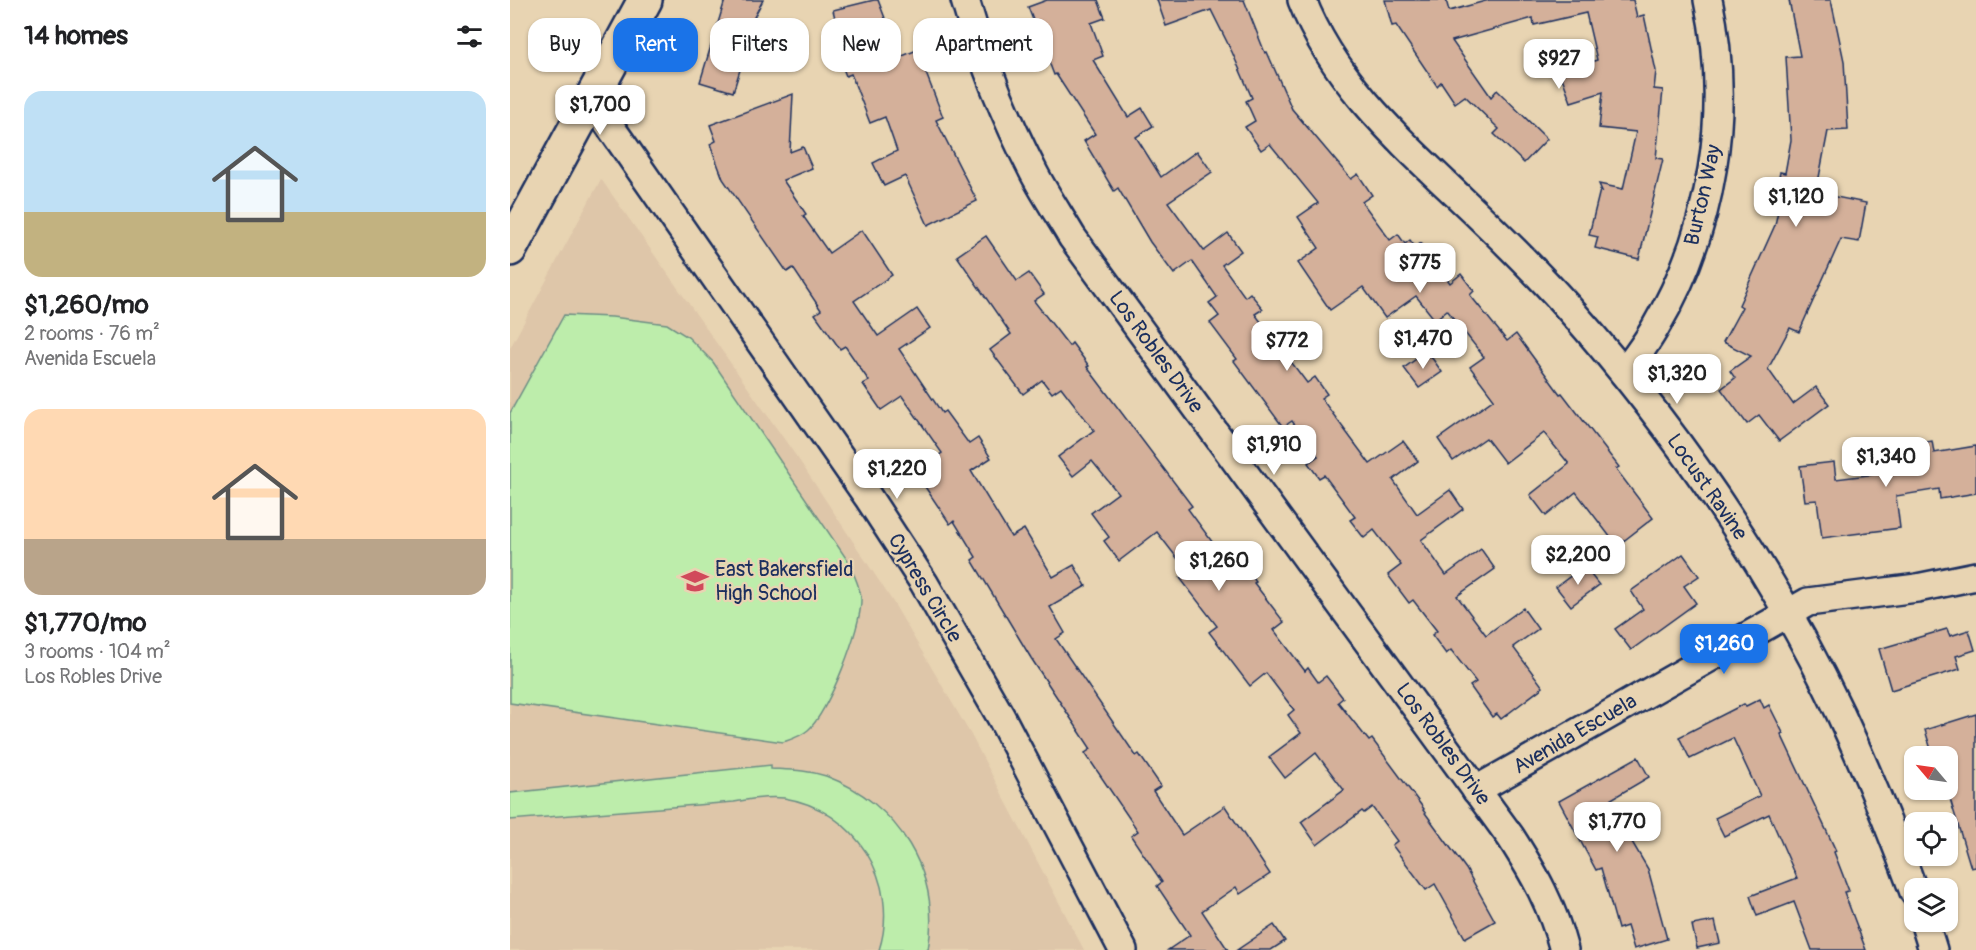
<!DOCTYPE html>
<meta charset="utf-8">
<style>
body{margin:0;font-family:Pangolin,sans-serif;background:#f6f6f6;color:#202124;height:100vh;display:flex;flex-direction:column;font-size:22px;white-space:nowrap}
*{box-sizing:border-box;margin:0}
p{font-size:20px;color:#757577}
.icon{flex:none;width:33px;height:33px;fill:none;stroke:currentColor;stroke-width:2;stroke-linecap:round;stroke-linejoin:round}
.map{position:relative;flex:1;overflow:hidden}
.panel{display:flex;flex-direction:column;background:#fff;width:510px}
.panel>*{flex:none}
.guide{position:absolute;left:18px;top:18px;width:570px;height:54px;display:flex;gap:12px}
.needle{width:39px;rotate:299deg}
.fabs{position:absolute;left:1394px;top:746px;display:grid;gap:12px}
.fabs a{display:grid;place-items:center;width:54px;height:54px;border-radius:12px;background:#fff;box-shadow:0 2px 4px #0004;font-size:30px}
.price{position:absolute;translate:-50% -51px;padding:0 14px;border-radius:12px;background:#fff;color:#222;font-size:20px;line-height:39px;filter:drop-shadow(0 2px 3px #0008)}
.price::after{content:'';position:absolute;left:50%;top:36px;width:18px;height:14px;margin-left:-9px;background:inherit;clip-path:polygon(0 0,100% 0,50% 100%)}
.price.active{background:#1a73e8;color:#fff}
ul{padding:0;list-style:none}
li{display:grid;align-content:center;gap:12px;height:318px;padding:0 24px}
li span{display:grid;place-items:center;height:186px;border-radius:18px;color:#555}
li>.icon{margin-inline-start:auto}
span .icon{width:108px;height:108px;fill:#fffc;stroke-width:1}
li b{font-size:26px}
h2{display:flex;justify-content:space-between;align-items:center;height:72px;padding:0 24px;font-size:26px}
.pill{padding:0 21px;border-radius:18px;background:#fff;box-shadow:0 2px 4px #0004;font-size:21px;line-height:54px}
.pill.active{background:#1a73e8;color:#fff}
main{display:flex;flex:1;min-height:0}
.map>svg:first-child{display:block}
.built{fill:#dec6a9}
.green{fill:#bdedab;stroke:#6c8e84;stroke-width:1.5}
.building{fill:#d4b09a;stroke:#1b2f5e;stroke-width:1.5}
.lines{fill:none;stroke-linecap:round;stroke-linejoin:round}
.minor-casing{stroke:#1b2f5e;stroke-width:32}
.tertiary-casing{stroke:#1b2f5e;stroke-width:38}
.minor{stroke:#e8d4b2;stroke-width:27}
.tertiary{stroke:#e8d4b2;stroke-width:33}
.labels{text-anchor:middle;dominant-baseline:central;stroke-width:4.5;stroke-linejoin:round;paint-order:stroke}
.street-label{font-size:21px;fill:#1b2f5e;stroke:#e8d4b2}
.poi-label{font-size:21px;fill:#1b2f5e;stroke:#e8d4b2;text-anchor:start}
</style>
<main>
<section class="panel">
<h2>14 homes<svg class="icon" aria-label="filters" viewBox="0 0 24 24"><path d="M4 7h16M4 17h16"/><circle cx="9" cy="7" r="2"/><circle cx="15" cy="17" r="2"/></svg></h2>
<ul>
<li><span style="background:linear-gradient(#bfe0f5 65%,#c2b280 0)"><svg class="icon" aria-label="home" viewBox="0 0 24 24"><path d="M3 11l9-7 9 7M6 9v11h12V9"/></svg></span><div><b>$1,260/mo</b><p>2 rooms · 76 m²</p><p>Avenida Escuela</p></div></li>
<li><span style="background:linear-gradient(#ffd9b3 70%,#b9a48a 0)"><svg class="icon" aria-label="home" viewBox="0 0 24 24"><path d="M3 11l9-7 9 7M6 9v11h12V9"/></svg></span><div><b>$1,770/mo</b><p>3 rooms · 104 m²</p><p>Los Robles Drive</p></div></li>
</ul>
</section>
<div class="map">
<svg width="1466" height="950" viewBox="0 0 1466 950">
<rect width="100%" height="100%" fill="#e8d4b2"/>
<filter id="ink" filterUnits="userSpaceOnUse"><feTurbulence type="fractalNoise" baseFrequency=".0167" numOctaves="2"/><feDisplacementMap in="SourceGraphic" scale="12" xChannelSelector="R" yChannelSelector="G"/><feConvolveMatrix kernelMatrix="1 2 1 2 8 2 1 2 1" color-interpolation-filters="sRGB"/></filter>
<g filter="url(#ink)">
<path class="built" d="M 91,179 L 291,463 L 383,602 L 461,735 L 574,950 L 0,950 L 0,348 Z"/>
<g class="green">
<path d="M 54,315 L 102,317 L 157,324 L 178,337 L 203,362 L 340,564 C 343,574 351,588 351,599 C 352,627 318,713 298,730 C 290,737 282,739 273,742 L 0,703 L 0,413 Z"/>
<path d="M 261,765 L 261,769 C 280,770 298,770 316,776 C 388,803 432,873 418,950 L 369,950 C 391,882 345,809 274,798 C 257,796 240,799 224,802 L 0,820 L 0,793 Z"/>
</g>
<g class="building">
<path d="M 215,0 L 253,0 L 241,23 L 284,45 L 272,67 L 237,48 L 223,92 L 190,82 Z"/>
<path d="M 364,0 L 368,0 L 390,57 L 407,50 L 433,117 L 426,120 L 467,201 L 418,225 L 395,176 L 374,186 L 363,163 L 387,151 L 375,117 L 360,123 L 341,74 L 336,76 L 328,55 L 333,52 L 323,10 Z"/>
<path d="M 537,0 L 588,0 L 595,18 L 581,23 L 593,56 L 583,60 L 618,117 L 632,108 L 643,126 L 626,137 L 651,177 L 687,151 L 702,172 L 658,202 L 694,251 L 718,233 L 731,251 L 712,265 L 735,297 L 740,293 L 753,309 L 745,314 L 797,383 L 805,377 L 817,394 L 811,398 L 860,464 L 893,441 L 908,461 L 883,480 L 907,514 L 940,490 L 953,509 L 911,540 L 936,575 L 971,549 L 985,569 L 947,596 L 976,635 L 1013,608 L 1028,629 L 1003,647 L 1033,687 L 991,719 L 987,714 L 982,717 L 960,686 L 966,682 L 941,650 L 936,654 L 922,635 L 927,631 L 903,600 L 899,603 L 878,575 L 891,565 L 864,530 L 854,538 L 840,520 L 845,517 L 814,475 L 809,478 L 798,463 L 808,456 L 782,421 L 773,427 L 724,361 L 727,359 L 700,323 L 709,316 L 699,303 L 707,297 L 682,261 L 664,274 L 640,242 L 608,188 L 604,191 L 574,141 L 585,134 L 546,74 L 544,75 L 518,7 Z"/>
<path d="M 647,0 L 734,0 L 755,53 L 757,52 L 782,109 L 841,179 L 848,174 L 862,195 L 852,202 L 880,240 L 888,234 L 895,244 L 900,240 L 905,247 L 911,243 L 940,283 L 951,274 L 964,291 L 960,295 L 997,341 L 1006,334 L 1050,394 L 1052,393 L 1109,467 L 1106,469 L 1143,518 L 1107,546 L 1066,492 L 1036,516 L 1020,495 L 1059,464 L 1034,433 L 995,463 L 976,438 L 943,461 L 928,439 L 984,399 L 960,367 L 974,357 L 937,310 L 925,320 L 906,296 L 875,318 L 853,287 L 820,310 L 788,263 L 809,248 L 788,217 L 808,203 L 760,144 L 751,150 L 735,127 L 745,121 L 736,101 L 742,98 L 722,52 L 701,10 L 656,26 Z"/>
<path d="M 875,0 L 936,0 L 939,11 L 979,0 L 1123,0 L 1127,17 L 1134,15 L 1146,71 L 1144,89 L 1153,90 L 1146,158 L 1153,159 L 1129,259 L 1085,248 L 1088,237 L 1079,235 L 1090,190 L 1093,193 L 1089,184 L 1113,189 L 1126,132 L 1089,128 L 1093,92 L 1061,102 L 1050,72 L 1087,60 L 1076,13 L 1024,25 L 1023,18 L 942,41 L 981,97 L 987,90 L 1037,139 L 1014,163 L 984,134 L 989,129 L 955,96 L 945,103 L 931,82 L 927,86 L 886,25 L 882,26 Z"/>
<path d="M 1279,0 L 1321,0 L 1334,61 L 1338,130 L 1318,131 L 1306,193 L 1356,203 L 1349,242 L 1331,239 L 1289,332 L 1280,328 L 1258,369 L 1283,404 L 1306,387 L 1319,404 L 1269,441 L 1249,415 L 1237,424 L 1211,389 L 1225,378 L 1220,371 L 1241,356 L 1213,342 L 1232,307 L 1229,305 L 1265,225 L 1270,201 L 1265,200 L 1270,172 L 1275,173 L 1281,140 L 1276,57 L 1290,56 Z"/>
<path d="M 283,94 L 280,152 L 293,147 L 302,168 L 273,180 L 296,214 L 293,216 L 319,253 L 352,230 L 382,275 L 344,301 L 368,336 L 407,309 L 420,328 L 389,349 L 432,413 L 435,411 L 459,444 L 468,438 L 481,458 L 461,471 L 501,537 L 514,529 L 543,577 L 564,565 L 576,586 L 540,607 L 555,633 L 546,639 L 626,756 L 629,754 L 651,786 L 643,791 L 672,835 L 715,806 L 760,874 L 730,894 L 726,887 L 692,911 L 718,950 L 658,950 L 680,935 L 647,886 L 652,882 L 621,836 L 628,831 L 575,753 L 581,749 L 521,658 L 462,560 L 466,557 L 444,521 L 440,524 L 405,472 L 432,453 L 392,396 L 371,410 L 353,384 L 359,381 L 335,346 L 330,349 L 305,314 L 311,310 L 283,268 L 277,272 L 213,179 L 200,144 L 206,141 L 200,125 Z"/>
<path d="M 476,236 L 507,281 L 519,273 L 534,294 L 524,301 L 559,346 L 562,343 L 579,366 L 577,367 L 682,506 L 678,509 L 708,550 L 717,543 L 746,582 L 744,583 L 774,622 L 764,630 L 795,671 L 798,668 L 808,682 L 816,676 L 833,698 L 828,702 L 859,741 L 862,739 L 914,809 L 913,810 L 956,869 L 985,921 L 955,938 L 925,884 L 916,890 L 882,845 L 887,841 L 862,807 L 854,813 L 852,811 L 807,845 L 791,822 L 834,790 L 806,753 L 775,778 L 759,757 L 791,733 L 778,715 L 784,710 L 756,673 L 740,686 L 699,632 L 707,626 L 670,578 L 678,572 L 647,532 L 609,561 L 594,541 L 599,537 L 581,513 L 608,493 L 582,461 L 563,476 L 548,457 L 584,430 L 551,387 L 542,393 L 532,380 L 513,394 L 480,350 L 501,334 L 447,256 Z"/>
<path d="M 917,351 L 932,372 L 909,388 L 894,368 Z"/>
<path d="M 1422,441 L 1424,453 L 1466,446 L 1466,493 L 1430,499 L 1429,489 L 1386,496 L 1390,528 L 1312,538 L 1307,500 L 1295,501 L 1290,466 L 1324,462 L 1326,479 L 1390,471 L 1386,447 Z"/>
<path d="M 1173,554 L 1189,576 L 1174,586 L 1186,603 L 1121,650 L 1105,629 L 1133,609 L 1121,591 Z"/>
<path d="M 1074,566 L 1089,585 L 1061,606 L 1046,587 Z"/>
<path d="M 1437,629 L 1440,636 L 1459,630 L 1465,650 L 1446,656 L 1450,669 L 1381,690 L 1369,649 Z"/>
<path d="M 1250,699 L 1254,708 L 1259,705 L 1273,733 L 1271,734 L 1326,851 L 1324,852 L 1339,891 L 1334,892 L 1356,950 L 1302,950 L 1284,902 L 1247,916 L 1240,896 L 1287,878 L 1259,814 L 1214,836 L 1205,818 L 1250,796 L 1223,738 L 1180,759 L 1169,737 L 1234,704 L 1236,706 Z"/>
<path d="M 1466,714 L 1466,867 L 1461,868 L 1437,789 L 1437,756 L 1423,756 L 1415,730 Z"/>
<path d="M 1128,757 L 1139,777 L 1098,801 L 1138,869 L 1157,939 L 1124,949 L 1117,926 L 1108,929 L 1091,868 L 1086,870 L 1049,801 Z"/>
<path d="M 1205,921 L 1210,943 L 1187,948 L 1182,925 Z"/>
<path d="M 764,925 L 775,941 L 761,950 L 727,950 Z"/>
</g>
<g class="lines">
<defs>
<g id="minor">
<path d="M 455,0 C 472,60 495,117 524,173 C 535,194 549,215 562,237 L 1000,836 C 1025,875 1042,905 1054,950"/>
<path d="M 792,0 C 823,80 887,138 948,196 C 985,231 1022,267 1056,305 C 1165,428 1260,566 1331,715 C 1358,773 1382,832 1404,892"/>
<path d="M 81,99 L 358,497 L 414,583 L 491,717 L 613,950"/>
<path d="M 1114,373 C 1125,358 1136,344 1145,328 C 1203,230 1222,110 1198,0"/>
<path d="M 966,790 L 1298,602 L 1407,588 L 1466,576"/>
<path d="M 1414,921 L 1423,950"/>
</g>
<path id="tertiary" d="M 0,249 L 135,0"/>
</defs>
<use href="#minor" class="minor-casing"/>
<use href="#tertiary" class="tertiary-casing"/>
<use href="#minor" class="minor"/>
<use href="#tertiary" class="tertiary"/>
</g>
</g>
<defs>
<symbol id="school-bare" viewBox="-9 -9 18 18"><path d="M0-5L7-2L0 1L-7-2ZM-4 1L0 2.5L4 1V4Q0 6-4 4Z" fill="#d1495b" stroke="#e8d4b2" stroke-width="2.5" paint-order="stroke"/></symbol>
</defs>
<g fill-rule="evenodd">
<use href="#school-bare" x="166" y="562" width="38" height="38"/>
</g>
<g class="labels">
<g class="street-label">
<text transform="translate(1193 195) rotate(-77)">Burton Way</text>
<text transform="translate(646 352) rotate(54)">Los Robles Drive</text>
<text transform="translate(1197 487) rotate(55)">Locust Ravine</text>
<text transform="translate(415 588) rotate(59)">Cypress Circle</text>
<text transform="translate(1065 734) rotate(-30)">Avenida Escuela</text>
<text transform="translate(933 744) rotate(54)">Los Robles Drive</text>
</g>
<g class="poi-label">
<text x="205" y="569">East Bakersfield<tspan x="205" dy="24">High School</tspan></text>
</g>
</g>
</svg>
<div class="fabs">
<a><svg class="needle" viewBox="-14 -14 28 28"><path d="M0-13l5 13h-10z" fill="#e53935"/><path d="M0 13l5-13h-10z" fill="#757577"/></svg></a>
<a><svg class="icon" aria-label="locate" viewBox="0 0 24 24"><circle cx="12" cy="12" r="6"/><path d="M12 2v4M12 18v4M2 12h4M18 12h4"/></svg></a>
<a><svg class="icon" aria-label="layers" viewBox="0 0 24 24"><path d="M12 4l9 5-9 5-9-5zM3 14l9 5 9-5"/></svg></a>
</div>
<b class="price" style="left:1049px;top:90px">$927</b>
<b class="price" style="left:90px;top:136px">$1,700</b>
<b class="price" style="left:1286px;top:228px">$1,120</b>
<b class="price" style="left:910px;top:294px">$775</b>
<b class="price" style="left:913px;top:370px">$1,470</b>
<b class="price" style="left:777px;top:372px">$772</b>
<b class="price" style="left:1167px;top:405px">$1,320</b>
<b class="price" style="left:764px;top:476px">$1,910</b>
<b class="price" style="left:1376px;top:488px">$1,340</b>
<b class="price" style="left:387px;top:500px">$1,220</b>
<b class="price" style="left:1068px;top:586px">$2,200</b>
<b class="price" style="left:709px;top:592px">$1,260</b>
<b class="price active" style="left:1214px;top:675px">$1,260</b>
<b class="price" style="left:1107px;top:853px">$1,770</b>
<div class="guide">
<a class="pill">Buy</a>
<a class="pill active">Rent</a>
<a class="pill">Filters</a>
<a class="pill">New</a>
<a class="pill">Apartment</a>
</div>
</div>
</main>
